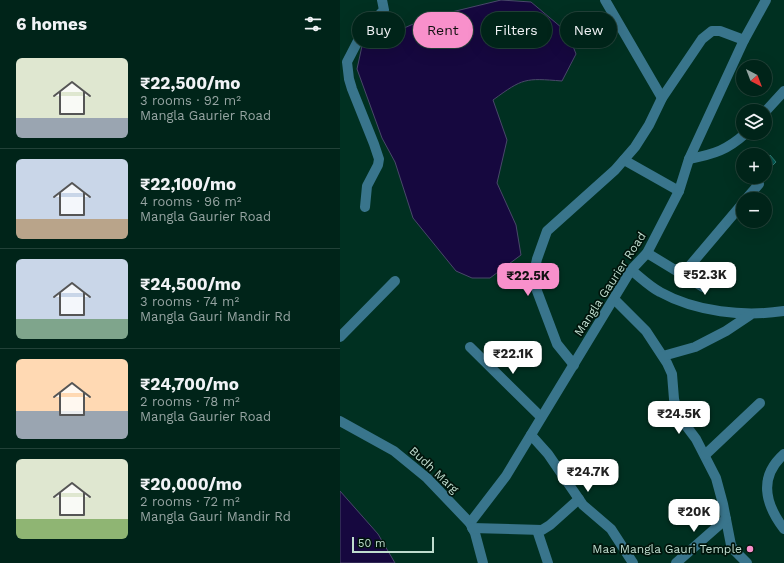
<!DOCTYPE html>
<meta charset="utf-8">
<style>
body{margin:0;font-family:"Work Sans",sans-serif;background:#0a2c22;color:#f1f3f6;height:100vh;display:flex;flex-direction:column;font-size:15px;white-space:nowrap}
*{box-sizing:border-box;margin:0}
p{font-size:13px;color:#95a4a2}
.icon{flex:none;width:22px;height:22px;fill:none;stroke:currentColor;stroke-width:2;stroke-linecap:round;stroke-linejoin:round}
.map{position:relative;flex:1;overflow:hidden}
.panel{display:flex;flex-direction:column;background:#002419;width:340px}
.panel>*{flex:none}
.guide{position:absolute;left:12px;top:12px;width:372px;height:36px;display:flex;gap:8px}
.needle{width:26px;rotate:138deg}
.tools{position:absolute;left:396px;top:60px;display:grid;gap:8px}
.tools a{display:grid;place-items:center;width:36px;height:36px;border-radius:50%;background:#002419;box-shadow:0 4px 16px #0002,0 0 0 1px #224138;font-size:20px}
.scale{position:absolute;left:12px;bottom:10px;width:82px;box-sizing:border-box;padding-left:4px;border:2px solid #bfdcce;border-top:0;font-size:11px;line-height:14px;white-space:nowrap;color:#bfdcce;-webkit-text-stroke:3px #00150c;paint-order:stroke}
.price{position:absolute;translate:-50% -34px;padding:0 9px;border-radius:8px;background:#fff;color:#222;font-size:13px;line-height:26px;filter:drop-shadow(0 1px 2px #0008)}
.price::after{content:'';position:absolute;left:50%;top:24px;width:12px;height:9px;margin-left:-6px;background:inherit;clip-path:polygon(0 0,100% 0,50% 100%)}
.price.active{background:#f890cb;color:#111}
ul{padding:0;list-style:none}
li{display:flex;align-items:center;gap:12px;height:100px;padding:0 16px}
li+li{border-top:1px solid #224138}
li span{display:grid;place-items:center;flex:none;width:112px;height:80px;border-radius:6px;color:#555}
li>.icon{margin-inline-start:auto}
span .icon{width:48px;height:48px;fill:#fffc;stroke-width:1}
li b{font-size:17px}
h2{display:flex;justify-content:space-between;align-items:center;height:48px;padding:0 16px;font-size:17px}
.chip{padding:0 14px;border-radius:18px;background:#002419;box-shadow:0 4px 16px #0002,0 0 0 1px #224138;font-size:14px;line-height:36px}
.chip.active{background:#f890cb;color:#111}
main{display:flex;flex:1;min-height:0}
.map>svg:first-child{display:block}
.water{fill:#16083f;stroke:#49486a}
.building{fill:#035851;stroke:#307770}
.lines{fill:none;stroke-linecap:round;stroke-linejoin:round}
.minor{stroke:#39758c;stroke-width:10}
.poi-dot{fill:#f890cb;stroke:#00150c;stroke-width:1.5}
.labels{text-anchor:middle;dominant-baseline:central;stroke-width:3.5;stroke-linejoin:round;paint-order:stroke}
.street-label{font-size:12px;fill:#bfdcce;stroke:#00150c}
.poi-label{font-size:12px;fill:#bfdcce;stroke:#00150c;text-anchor:end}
</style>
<main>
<section class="panel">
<h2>6 homes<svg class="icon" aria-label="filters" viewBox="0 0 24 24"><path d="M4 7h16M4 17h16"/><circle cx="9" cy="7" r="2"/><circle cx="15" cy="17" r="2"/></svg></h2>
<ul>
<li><span style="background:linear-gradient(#dfe7d0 75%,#9aa5b1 0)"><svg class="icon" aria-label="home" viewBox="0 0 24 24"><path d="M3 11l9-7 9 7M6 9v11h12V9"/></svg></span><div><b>₹22,500/mo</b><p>3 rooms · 92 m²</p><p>Mangla Gaurier Road</p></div></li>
<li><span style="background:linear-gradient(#c9d6e8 75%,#b9a48a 0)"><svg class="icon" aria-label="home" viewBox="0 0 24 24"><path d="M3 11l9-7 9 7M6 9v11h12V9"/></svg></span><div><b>₹22,100/mo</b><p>4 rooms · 96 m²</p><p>Mangla Gaurier Road</p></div></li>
<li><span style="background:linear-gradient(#c9d6e8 75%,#7fa58c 0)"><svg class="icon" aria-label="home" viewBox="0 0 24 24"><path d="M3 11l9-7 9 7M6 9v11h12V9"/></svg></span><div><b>₹24,500/mo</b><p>3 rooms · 74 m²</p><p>Mangla Gauri Mandir Rd</p></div></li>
<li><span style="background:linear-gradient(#ffd9b3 65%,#9aa5b1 0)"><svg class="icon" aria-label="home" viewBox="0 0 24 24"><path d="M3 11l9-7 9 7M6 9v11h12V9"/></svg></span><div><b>₹24,700/mo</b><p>2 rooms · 78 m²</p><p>Mangla Gaurier Road</p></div></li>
<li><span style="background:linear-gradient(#dfe7d0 75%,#8fb573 0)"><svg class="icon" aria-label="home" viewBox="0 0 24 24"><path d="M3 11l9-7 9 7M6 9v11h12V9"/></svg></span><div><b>₹20,000/mo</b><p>2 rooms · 72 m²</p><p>Mangla Gauri Mandir Rd</p></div></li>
</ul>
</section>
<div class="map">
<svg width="444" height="563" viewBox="0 0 444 563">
<rect width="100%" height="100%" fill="#003021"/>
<g class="water">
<path d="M 161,0 L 191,2 L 228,33 L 236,54 L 222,81 C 185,78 183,78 153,100 L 167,140 L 157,183 L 176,225 L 181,255 L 150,278 L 132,278 L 116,271 L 73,218 L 55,162 L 42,138 L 17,69 L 22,46 L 40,29 L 55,32 L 87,18 Z"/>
<path d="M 0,491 L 38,534 L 55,563 L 0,563 Z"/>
</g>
<path class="building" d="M 430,155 L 436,162 L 425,173 L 425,160 Z"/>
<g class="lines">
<g class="minor">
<path d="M 265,0 L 322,98"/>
<path d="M 425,112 L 444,91"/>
<path d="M 349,159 C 375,154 387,150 406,133"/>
<path d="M 284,160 L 339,191"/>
<path d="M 406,199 L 419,184"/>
<path d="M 25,207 L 27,186 L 38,165 L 39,159 L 34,144 L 12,89 L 9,79 L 7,62 L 22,33 L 44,10 L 42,0"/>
<path d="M 307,253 L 363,287"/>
<path d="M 291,270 C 300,277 310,287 320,292 C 356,312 404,317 444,311"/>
<path d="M 342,275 L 403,203"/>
<path d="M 274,299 L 306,331 L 327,363 L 332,374 L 334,399 L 338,415 L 356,439 L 376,478 L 383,504 L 391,545 L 394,550 L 407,563"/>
<path d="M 0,337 L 55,281"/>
<path d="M 130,347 L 201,417"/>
<path d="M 323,356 L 355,347 L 386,331 L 410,315"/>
<path d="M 234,365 L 217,344 L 197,291 L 195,268 L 197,259 L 207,231 L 275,170 L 295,147 L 309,125 L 322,98 L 362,39 L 372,31 L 380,31 L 404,40"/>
<path d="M 0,421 L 54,451 L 87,478 L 130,523 L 135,533 L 143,563"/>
<path d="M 191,435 L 208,454 L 243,505 L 271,529 L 293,563"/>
<path d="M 444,454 C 418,477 425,504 444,529"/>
<path d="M 365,455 L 420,403"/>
<path d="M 130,523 L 166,476 L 291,270 L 307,253 L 339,191 L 349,159 L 404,40 L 426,0"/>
<path d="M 132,528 L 202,530 L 210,525 L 239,499"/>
<path d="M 197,530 L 208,563"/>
<path d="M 336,563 L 386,519"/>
</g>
</g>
<circle class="poi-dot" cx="410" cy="549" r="4"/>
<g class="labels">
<g class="street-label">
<text transform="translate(270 284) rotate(-57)">Mangla Gaurier Road</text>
<text transform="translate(94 470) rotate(43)">Budh Marg</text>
</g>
<g class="poi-label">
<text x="402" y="549">Maa Mangla Gauri Temple</text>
</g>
</g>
</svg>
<div class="tools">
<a><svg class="needle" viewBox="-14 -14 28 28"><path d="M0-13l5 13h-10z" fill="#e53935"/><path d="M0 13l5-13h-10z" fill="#95a4a2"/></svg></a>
<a><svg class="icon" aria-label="layers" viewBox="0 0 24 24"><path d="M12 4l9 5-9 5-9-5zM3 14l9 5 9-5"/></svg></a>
<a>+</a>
<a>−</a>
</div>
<div class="scale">50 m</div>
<b class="price" style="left:365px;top:296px">₹52.3K</b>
<b class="price active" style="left:188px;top:297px">₹22.5K</b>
<b class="price" style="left:173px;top:375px">₹22.1K</b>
<b class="price" style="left:339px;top:435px">₹24.5K</b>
<b class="price" style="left:248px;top:493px">₹24.7K</b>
<b class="price" style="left:354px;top:533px">₹20K</b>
<div class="guide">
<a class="chip">Buy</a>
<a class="chip active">Rent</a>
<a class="chip">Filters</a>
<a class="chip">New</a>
</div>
</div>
</main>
